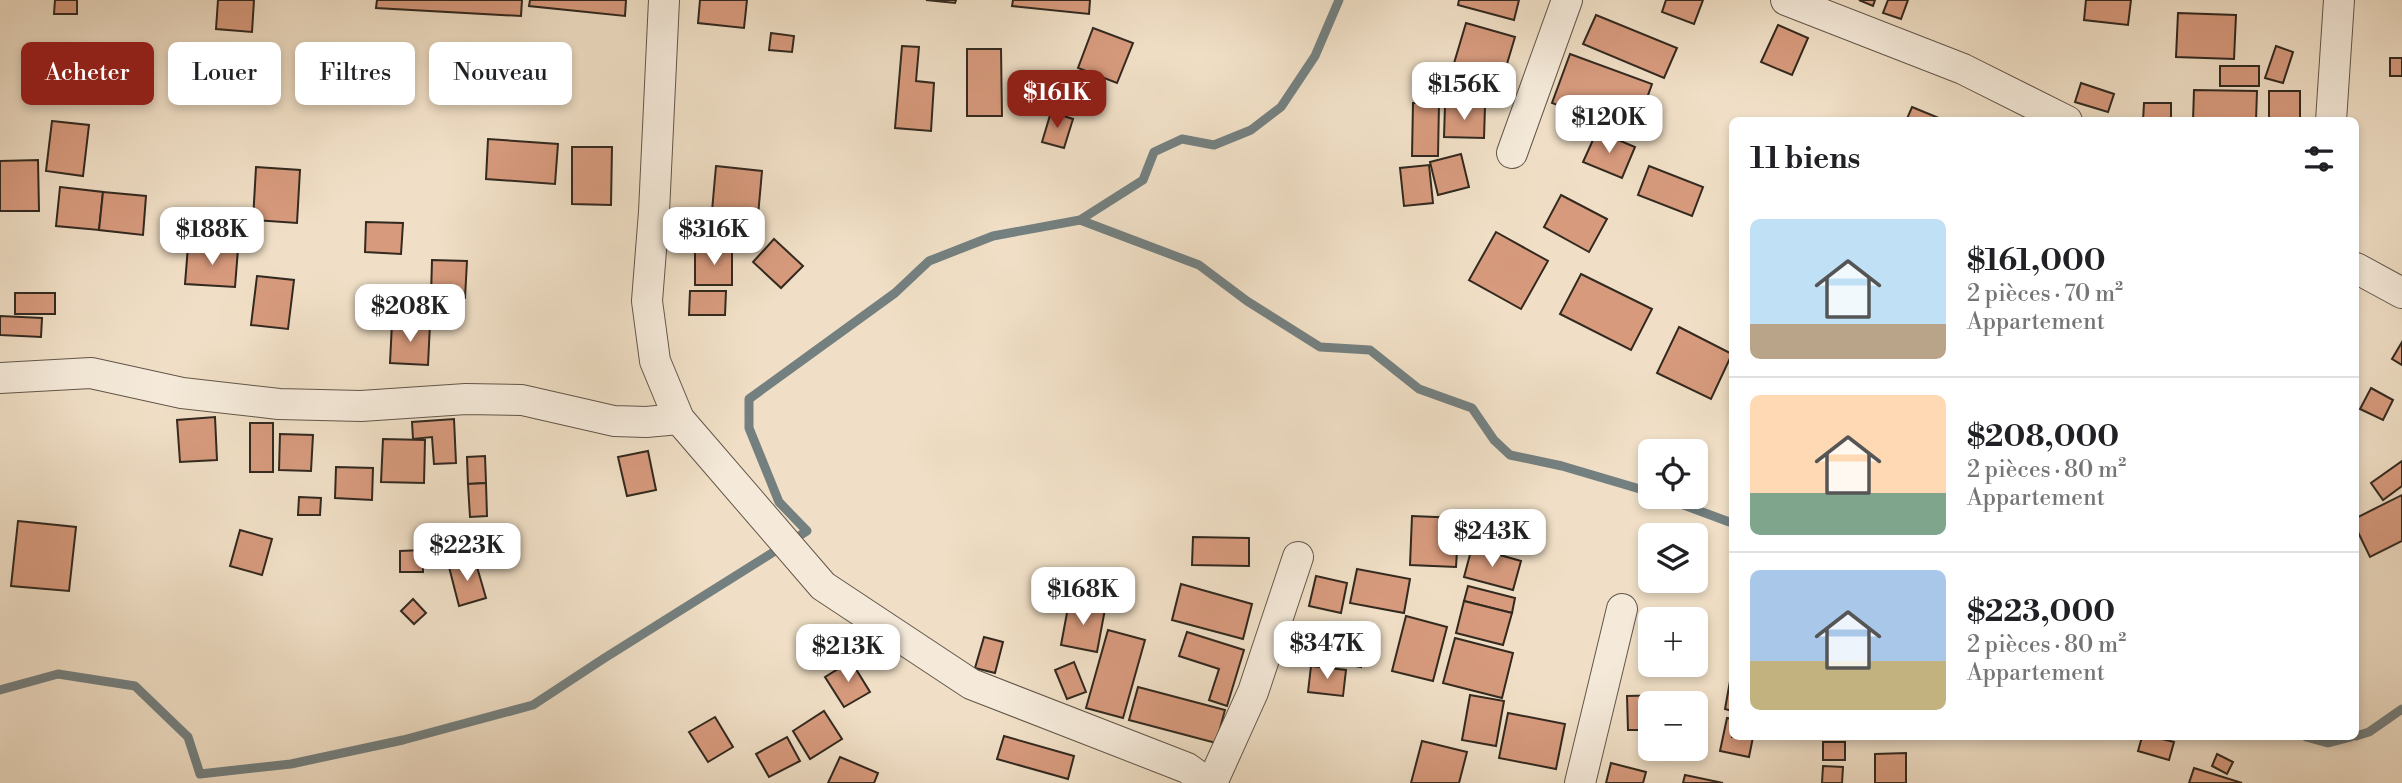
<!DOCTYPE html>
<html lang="fr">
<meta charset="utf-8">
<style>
body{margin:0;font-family:"Libre Bodoni",serif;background:#f2f2f2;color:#202124;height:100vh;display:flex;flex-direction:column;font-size:26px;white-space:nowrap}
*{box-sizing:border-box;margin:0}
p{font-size:23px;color:#757577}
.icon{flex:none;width:38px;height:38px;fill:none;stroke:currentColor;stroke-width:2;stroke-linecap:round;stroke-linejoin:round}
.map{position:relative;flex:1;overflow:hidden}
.details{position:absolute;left:1729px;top:117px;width:630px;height:623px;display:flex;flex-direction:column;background:#fff;border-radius:10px;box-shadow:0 4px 10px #0003}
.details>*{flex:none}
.guide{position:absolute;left:21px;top:42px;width:665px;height:63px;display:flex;gap:14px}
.tools{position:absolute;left:1638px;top:439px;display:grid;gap:14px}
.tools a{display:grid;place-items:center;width:70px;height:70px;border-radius:10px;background:#fff;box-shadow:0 4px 10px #0003;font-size:35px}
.price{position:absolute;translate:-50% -60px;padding:0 16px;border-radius:14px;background:#fff;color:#222;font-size:23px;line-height:46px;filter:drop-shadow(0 2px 4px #0008)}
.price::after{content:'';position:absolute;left:50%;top:42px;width:21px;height:16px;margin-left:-10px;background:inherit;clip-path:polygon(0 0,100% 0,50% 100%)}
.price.current{background:#8f2418;color:#fff}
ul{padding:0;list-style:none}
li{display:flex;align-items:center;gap:21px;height:175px;padding:0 21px}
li+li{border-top:2px solid #e0e0e0}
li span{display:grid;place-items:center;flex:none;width:196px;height:140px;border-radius:10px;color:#555}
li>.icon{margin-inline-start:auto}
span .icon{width:84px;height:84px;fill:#fffc;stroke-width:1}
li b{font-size:30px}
h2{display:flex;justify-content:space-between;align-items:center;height:84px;padding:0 21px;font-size:30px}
.tag{padding:0 24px;border-radius:10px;background:#fff;box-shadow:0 4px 10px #0003;font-size:24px;line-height:63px}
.tag.current{background:#8f2418;color:#fff}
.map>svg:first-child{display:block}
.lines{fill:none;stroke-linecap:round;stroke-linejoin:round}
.stream{stroke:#748080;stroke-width:9}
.building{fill:#d79a7d;stroke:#32291f;stroke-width:2}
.minor-casing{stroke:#625649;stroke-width:32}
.minor{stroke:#f5eada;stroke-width:30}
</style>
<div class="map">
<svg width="2402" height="783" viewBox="0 0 2402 783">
<rect width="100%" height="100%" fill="#f0dfc6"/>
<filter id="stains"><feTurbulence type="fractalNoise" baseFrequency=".00286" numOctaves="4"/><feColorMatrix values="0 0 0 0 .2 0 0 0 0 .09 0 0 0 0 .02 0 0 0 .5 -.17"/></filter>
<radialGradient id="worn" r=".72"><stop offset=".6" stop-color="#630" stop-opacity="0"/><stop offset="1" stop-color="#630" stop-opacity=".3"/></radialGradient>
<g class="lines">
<g class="stream">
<path d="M 1080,220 L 1199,265 L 1247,301 L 1320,347 L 1370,350 L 1419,389 L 1472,408 L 1494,440 L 1510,455 L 1562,466 L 1650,492"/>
<path d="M 1662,497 L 1732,523"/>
<path d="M 0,690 L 58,674 L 135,686 L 188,737 L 200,774 L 291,764 L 403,740 L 533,705 L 603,659 L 807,531 L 779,502 L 749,428 L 749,399 L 895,293 L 929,261 L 993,236 L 1080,220 L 1143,180 L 1154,152 L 1182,139 L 1214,145 L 1251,130 L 1281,107 L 1315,56 L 1339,0"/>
<path d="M 2356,736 L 2369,732 L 2402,709"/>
<path d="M 2306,737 L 2328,743 L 2351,737"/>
</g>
</g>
<g class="building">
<path d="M 55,0 L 77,0 L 77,14 L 54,14 Z"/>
<path d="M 218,0 L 254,0 L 252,32 L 216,29 Z"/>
<path d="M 377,0 L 522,0 L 521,16 L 376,8 Z"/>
<path d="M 530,0 L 626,0 L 625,16 L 529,6 Z"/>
<path d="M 700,0 L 747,0 L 744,28 L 698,23 Z"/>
<path d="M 926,0 L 956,0 L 955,3 Z"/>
<path d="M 1013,0 L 1090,0 L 1089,14 L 1012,6 Z"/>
<path d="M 1459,0 L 1519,0 L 1514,20 L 1458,5 Z"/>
<path d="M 1666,0 L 1703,0 L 1694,24 L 1662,12 Z"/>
<path d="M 1859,0 L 1875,0 L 1873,6 Z"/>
<path d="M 1888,0 L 1908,0 L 1901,19 L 1883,13 Z"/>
<path d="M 2086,0 L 2131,0 L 2128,25 L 2084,20 Z"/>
<path d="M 2178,13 L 2236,15 L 2234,59 L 2176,57 Z"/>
<path d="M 1596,15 L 1677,48 L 1664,78 L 1583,44 Z"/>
<path d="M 1466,23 L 1515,37 L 1498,94 L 1449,80 Z"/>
<path d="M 1778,25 L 1808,38 L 1792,75 L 1761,62 Z"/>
<path d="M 1093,28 L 1133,43 L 1117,83 L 1078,68 Z"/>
<path d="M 771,33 L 794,36 L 792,52 L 769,50 Z"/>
<path d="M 902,46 L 919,47 L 916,81 L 934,83 L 931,131 L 895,128 Z"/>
<path d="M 2276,46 L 2293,52 L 2283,83 L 2265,78 Z"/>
<path d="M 967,49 L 1001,49 L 1002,116 L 967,116 Z"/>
<path d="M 1570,54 L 1652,84 L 1634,134 L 1552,103 Z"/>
<rect x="2390" y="58" width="12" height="18"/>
<rect x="2220" y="66" width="39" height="20"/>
<path d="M 1079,78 L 1096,85 L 1084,115 L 1067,108 Z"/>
<path d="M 2081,83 L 2114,94 L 2108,112 L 2075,102 Z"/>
<path d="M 2194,90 L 2257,91 L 2256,121 L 2193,121 Z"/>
<rect x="2269" y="91" width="31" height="30"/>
<path d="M 1413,103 L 1439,103 L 1438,156 L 1412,156 Z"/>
<path d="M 2144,103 L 2171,103 L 2171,121 L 2143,121 Z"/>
<path d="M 1445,105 L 1485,106 L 1484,138 L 1444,137 Z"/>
<path d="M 1912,107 L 1946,121 L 1906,121 Z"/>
<path d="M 1051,112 L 1073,119 L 1064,148 L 1042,142 Z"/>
<path d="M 52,121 L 89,125 L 83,176 L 46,171 Z"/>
<path d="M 1597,131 L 1635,147 L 1622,178 L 1583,162 Z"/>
<path d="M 488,139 L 558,144 L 555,184 L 486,179 Z"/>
<path d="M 572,147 L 612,147 L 611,205 L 572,204 Z"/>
<path d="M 1461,154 L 1469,187 L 1438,195 L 1430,162 Z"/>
<path d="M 38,160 L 39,211 L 0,211 L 0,161 Z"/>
<path d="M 1429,165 L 1433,203 L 1404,206 L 1400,168 Z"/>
<path d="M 716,166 L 762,171 L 758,216 L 712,211 Z"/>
<path d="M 1649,166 L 1703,187 L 1692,216 L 1638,195 Z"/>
<path d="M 256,167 L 300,170 L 297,223 L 253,220 Z"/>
<path d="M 60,187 L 103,192 L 99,230 L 56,226 Z"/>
<path d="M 103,192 L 146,196 L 143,235 L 99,230 Z"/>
<path d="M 1561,195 L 1607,219 L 1589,252 L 1544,227 Z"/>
<path d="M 366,222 L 403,223 L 401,254 L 365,252 Z"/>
<path d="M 1496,232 L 1548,261 L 1521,309 L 1469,280 Z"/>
<path d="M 774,239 L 803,266 L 781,288 L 753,262 Z"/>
<path d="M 188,246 L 238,249 L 235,287 L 185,284 Z"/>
<path d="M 732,249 L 732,285 L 695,285 L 695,250 Z"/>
<path d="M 432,260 L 467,261 L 465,298 L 431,296 Z"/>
<path d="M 1581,274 L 1652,309 L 1631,350 L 1560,314 Z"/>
<path d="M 257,276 L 294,280 L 288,329 L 251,325 Z"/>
<path d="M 690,291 L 726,291 L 725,315 L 689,315 Z"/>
<rect x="15" y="293" width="40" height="21"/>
<path d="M 0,316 L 42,318 L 41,337 L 0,335 Z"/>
<path d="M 392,323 L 430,324 L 428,365 L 390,363 Z"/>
<path d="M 1679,327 L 1732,354 L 1711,399 L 1657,373 Z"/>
<path d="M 2402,342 L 2402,365 L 2392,359 Z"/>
<path d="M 2371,388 L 2393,400 L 2383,420 L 2360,409 Z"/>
<path d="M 215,417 L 217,460 L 180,462 L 177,420 Z"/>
<path d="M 454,419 L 456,463 L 434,464 L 432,437 L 413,439 L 412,422 Z"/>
<rect x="250" y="423" width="23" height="49"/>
<path d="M 280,434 L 313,435 L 311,471 L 279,470 Z"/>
<path d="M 383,439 L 425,440 L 424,483 L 381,482 Z"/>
<path d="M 648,451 L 656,490 L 627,496 L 618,457 Z"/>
<path d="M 485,456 L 486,483 L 468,484 L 467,457 Z"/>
<path d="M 2402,461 L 2402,486 L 2383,500 L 2371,483 Z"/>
<path d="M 336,467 L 373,468 L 372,500 L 335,498 Z"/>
<path d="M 486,483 L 487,516 L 470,517 L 468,484 Z"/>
<path d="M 2402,495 L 2402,541 L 2370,557 L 2356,528 L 2356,518 Z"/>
<path d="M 299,497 L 321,498 L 320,515 L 298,515 Z"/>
<path d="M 1412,516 L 1459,518 L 1456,567 L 1410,565 Z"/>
<path d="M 18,521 L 76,527 L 69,591 L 11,586 Z"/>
<rect x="443" y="527" width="30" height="19"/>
<path d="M 240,530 L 272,539 L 262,575 L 230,566 Z"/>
<path d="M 1193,537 L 1249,538 L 1249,566 L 1192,565 Z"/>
<path d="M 1472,547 L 1521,561 L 1513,590 L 1464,577 Z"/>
<path d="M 423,550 L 423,572 L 400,572 L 400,551 Z"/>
<path d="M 475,560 L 486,598 L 459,606 L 449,567 Z"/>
<path d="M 1357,569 L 1410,579 L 1404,613 L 1350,603 Z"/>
<path d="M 1316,576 L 1347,583 L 1341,613 L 1309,606 Z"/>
<path d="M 1181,584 L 1252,604 L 1243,639 L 1172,620 Z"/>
<path d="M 1468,586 L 1515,598 L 1512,613 L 1464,601 Z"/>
<path d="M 413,599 L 426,613 L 414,624 L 401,611 Z"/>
<path d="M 1464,601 L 1512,613 L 1503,645 L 1456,633 Z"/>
<path d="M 1069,602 L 1105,609 L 1097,652 L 1061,645 Z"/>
<path d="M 1406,616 L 1447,627 L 1433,681 L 1392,671 Z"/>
<path d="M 1108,630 L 1145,640 L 1123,718 L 1086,708 Z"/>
<path d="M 1650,631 L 1650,656 L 1644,655 Z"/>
<path d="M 1187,632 L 1244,650 L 1227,706 L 1209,700 L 1219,669 L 1179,656 Z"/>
<path d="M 1301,632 L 1365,644 L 1361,667 L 1297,655 Z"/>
<path d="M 984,637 L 1003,642 L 995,673 L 975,668 Z"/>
<path d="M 1455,638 L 1513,653 L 1502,698 L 1443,683 Z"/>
<path d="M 851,661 L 870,692 L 844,707 L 825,677 Z"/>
<path d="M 1074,662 L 1086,692 L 1067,699 L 1055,670 Z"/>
<path d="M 1311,666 L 1346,670 L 1343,696 L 1308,692 Z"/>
<path d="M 1732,670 L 1732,711 L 1725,709 Z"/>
<path d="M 1138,687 L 1225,710 L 1216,743 L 1129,720 Z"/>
<path d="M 1470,695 L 1504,701 L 1496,746 L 1462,740 Z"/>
<path d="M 1670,695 L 1670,704 L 1650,704 L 1650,730 L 1628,730 L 1627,696 Z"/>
<path d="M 824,711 L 842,739 L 810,759 L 793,731 Z"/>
<path d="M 1508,713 L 1565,724 L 1556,769 L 1499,758 Z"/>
<path d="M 715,717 L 733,747 L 708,762 L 689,732 Z"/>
<path d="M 1727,718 L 1732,719 L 1732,737 L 1753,737 L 1749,757 L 1720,751 Z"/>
<path d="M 1004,736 L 1074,756 L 1068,779 L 997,759 Z"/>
<path d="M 787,737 L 800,761 L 769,777 L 756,754 Z"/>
<path d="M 2142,737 L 2154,737 L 2174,742 L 2169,760 L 2138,751 Z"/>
<path d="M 1422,741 L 1467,752 L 1459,783 L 1411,783 Z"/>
<rect x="1823" y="742" width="22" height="18"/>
<path d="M 1906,753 L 1906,783 L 1875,783 L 1875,754 Z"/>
<path d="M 2217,754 L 2233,762 L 2227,774 L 2212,766 Z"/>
<path d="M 840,757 L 878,773 L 874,783 L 828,783 Z"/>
<path d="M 1611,763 L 1646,772 L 1643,783 L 1606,783 Z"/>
<path d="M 1823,766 L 1843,767 L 1842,783 L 1822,783 Z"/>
<path d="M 2194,768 L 2242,783 L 2189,783 Z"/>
<path d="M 1685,775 L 1723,783 L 1683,783 Z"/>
</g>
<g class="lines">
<defs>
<g id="minor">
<path d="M 664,0 L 654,212 L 647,301 L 655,361 L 679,419 L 823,586 L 971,684 L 1187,768 L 1208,783"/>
<path d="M 1786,0 L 1963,69 L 2067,121"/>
<path d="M 2331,121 L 2339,0"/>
<path d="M 1512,153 L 1567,0"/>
<path d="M 2356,268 L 2402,293"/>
<path d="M 0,378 L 91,373 L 182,393 L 279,404 L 361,406 L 466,399 L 522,400 L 614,421 L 646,422 L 679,419"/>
<path d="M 1212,783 L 1253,692 L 1298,557"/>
<path d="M 1580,783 L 1622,609"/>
</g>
</defs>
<use href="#minor" class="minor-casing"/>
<use href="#minor" class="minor"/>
</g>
<rect width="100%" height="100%" filter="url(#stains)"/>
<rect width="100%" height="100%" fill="url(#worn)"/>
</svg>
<div class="tools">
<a><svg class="icon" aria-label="locate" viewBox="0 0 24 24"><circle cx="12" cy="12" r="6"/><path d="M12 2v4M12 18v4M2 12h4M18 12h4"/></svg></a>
<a><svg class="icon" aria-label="layers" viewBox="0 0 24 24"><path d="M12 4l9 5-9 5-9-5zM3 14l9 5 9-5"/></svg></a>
<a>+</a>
<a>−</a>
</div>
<b class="price" style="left:1464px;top:122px">$156K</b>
<b class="price current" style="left:1057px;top:130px">$161K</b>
<b class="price" style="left:1609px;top:155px">$120K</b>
<b class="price" style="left:212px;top:267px">$188K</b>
<b class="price" style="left:714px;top:267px">$316K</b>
<b class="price" style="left:410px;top:344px">$208K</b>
<b class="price" style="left:1492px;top:569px">$243K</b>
<b class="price" style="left:467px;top:583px">$223K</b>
<b class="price" style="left:1083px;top:627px">$168K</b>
<b class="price" style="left:1327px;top:681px">$347K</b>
<b class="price" style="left:848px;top:684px">$213K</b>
<div class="guide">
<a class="tag current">Acheter</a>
<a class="tag">Louer</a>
<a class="tag">Filtres</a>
<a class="tag">Nouveau</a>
</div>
<section class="details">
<h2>11 biens<svg class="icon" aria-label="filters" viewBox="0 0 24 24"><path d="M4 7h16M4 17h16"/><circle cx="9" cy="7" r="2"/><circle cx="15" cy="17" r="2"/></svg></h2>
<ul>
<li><span style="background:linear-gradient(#bfe0f5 75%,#b9a48a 0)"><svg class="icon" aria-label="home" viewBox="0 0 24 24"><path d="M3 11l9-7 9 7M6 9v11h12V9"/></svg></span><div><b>$161,000</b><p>2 pièces · 70 m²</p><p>Appartement</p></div></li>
<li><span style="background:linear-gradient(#ffd9b3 70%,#7fa58c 0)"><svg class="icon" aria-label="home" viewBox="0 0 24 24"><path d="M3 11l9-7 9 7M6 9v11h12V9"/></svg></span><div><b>$208,000</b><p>2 pièces · 80 m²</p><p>Appartement</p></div></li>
<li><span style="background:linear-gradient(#a9c7e8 65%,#c2b280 0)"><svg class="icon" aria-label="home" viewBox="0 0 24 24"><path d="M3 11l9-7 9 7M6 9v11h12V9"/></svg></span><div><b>$223,000</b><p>2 pièces · 80 m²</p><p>Appartement</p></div></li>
</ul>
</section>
</div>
